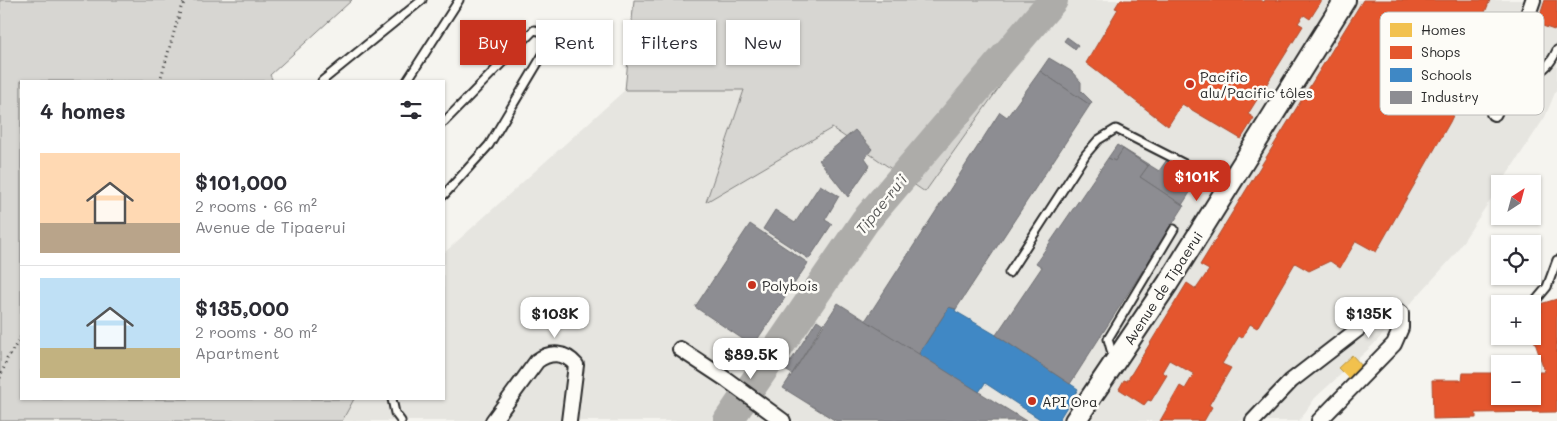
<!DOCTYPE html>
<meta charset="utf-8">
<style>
body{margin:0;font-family:Mali,sans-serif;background:#f2f2f3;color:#2b2b33;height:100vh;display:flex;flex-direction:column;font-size:19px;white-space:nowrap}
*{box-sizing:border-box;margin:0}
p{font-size:16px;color:#7c7c81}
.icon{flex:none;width:28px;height:28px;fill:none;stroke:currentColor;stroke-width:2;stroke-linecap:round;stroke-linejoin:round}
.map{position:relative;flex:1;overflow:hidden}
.sheet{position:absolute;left:20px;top:80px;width:425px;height:320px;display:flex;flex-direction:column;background:#fff;border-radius:0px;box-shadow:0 1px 4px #0004}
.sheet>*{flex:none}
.hud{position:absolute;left:460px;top:20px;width:475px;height:45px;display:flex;gap:10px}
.needle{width:32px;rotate:36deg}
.buttons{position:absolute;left:1491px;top:175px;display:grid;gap:10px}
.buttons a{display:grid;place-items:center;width:50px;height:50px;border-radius:0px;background:#fff;box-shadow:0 1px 4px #0004;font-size:25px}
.price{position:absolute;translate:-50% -42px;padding:0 11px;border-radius:10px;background:#fff;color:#222;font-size:16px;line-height:32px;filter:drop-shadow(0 1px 2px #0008)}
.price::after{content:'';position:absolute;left:50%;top:30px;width:15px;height:11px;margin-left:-8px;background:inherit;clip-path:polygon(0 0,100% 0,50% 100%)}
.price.active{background:#c8321e;color:#fff}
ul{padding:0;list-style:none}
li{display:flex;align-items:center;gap:15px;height:125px;padding:0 20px}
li+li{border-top:1px solid #e1e1e2}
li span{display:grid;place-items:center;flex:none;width:140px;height:100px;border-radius:0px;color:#555}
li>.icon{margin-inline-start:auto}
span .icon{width:60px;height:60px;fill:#fffc;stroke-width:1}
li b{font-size:21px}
h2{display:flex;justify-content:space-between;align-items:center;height:60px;padding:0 20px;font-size:21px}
.chip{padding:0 18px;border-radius:0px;background:#fff;box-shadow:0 1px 4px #0004;font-size:18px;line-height:45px}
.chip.active{background:#c8321e;color:#fff}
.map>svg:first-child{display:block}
.built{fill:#e6e5e0}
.green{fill:#d7d6d2;stroke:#81807e}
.homes{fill:#f2c14e;stroke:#b69444}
.shops{fill:#e4572e;stroke:#ac4a2d}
.schools{fill:#3f88c5;stroke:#396c97}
.industry{fill:#8d8d92;stroke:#707073}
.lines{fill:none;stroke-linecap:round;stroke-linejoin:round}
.river{stroke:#adaca9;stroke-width:30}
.service-casing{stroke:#2b2b2b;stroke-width:11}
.minor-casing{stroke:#2b2b2b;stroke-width:18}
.secondary-casing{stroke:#2b2b2b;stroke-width:24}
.path{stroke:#2b2b2b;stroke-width:3;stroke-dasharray:1 4;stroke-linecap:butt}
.service{stroke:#fdfcf7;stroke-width:7}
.minor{stroke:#fdfcf7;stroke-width:14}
.secondary{stroke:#fdfcf7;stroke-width:20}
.poi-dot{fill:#c8321e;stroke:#fdfcf7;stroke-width:2}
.labels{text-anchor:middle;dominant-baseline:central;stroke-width:5;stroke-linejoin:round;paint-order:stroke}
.poi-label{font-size:14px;fill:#2b2b2b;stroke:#fdfcf7;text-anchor:start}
.street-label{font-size:14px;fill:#2b2b2b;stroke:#fdfcf7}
.water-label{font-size:15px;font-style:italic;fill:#585857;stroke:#fdfcf7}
.key{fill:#fdfcf7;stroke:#bebdba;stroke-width:1}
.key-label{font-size:14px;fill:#2b2b2b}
</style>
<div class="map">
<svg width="1557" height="421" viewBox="0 0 1557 421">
<rect width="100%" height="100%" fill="#f5f4ef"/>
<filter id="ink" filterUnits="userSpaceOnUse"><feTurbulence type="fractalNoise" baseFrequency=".02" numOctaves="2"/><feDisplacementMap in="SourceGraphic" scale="10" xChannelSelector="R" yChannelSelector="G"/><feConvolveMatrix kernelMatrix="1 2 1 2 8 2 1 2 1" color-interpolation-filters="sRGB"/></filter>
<g filter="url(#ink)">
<path class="built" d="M 1065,0 L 1557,0 L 1557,88 L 1545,117 L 1452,258 L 1373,345 L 1315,398 L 1299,421 L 342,421 L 354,399 L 444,399 L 444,253 L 625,90 L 744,89 L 706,202 L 832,128 L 925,192 L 1047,20 Z"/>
<g class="green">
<path d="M 0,0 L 352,0 L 270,75 L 273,81 L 21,81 L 21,399 L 354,399 L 342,421 L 0,421 Z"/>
<path d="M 634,0 L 1065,0 L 1047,20 L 925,192 L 832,128 L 706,202 L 744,90 L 625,90 Z"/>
</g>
<path class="homes" d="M 1352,355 L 1363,367 L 1350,380 L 1338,368 Z"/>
<g class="shops">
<path d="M 1120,0 L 1261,0 L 1264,2 L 1265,0 L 1322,0 L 1310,19 L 1304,15 L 1298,23 L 1303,26 L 1248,114 L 1254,118 L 1241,139 L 1182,104 L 1168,126 L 1086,63 L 1118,9 L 1115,8 Z"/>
<path d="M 1363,0 L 1490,0 L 1472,45 L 1470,58 L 1456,84 L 1465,90 L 1450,122 L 1376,252 L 1356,241 L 1340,268 L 1330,261 L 1309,271 L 1295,263 L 1257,328 L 1250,324 L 1242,338 L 1239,336 L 1222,364 L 1231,368 L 1209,405 L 1212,407 L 1204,421 L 1160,421 L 1180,386 L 1185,389 L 1194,374 L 1169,360 L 1162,372 L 1167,375 L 1151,401 L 1148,400 L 1144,405 L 1119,389 L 1124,380 L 1127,381 L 1187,283 L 1196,289 L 1209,270 L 1200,265 Z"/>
<path d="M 1545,0 L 1557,0 L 1557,31 L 1537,24 Z"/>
<path d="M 1557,299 L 1557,412 L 1476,413 L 1476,418 L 1433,419 L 1432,380 L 1462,380 L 1463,373 L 1500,373 L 1500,396 L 1532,396 L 1532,372 L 1545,372 L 1532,334 L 1532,315 L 1542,312 L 1540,304 Z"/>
</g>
<path class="schools" d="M 949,307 L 956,309 L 955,311 L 996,335 L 1078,389 L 1058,421 L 1043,421 L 985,383 L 979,392 L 918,355 Z"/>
<g class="industry">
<path d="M 1067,37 L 1078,45 L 1075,49 L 1064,41 Z"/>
<path d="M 1049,58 L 1071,71 L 1081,82 L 1081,91 L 1092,102 L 1090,105 L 1040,71 Z"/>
<path d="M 1040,71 L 1090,105 L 956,309 L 949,307 L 918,355 L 865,321 L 1000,112 L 1007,117 Z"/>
<path d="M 855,130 L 872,149 L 865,158 L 870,165 L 848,197 L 819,160 Z"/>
<path d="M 1117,145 L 1159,171 L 1166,161 L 1198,180 L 1182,205 L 1140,177 L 1148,166 L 1123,149 L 1115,161 L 1108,158 Z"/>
<path d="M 1123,149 L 1148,166 L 1140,177 L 1184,206 L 1070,384 L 996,335 L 1042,267 L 1036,263 L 1108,158 L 1115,161 Z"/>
<path d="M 820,185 L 839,196 L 825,220 L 832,224 L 809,259 L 763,229 L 775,210 L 795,223 Z"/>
<path d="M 750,224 L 808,263 L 753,346 L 695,307 Z"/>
<path d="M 838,303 L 979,392 L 1026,421 L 836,421 L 783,388 Z"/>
<path d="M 817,320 L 823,324 L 792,374 L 785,370 Z"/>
</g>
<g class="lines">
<path class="river" d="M 728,421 L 865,221 L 1053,0"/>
<defs>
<g id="service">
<path d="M 1508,71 C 1531,78 1546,75 1557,50"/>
<path d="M 322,81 L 422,0"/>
<path d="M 407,81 L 459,0"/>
<path d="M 444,122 L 534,30 L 544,32 L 551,41 L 489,145 L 444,195"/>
<path d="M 1009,273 L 1086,154 L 1098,140 L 1116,129 L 1228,186"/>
<path d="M 1532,305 L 1547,287 L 1557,260"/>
<path d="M 1113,357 L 1108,339 L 1174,229"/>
<path d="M 392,399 L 395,413 L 401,421"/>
</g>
<g id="minor">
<path d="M 1494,113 L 1533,0"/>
<path d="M 680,349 L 727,380 L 783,421"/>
<path d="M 493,421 L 537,361 C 551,351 565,352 576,365 L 569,421"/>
<path d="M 1253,421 L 1291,381 L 1379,313 L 1393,309 L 1401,313 L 1401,328 L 1394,344 L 1319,421"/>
</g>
<path id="secondary" d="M 1075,421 L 1168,283 L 1345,0"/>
</defs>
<use href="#service" class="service-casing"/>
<use href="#minor" class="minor-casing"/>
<use href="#secondary" class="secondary-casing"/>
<g class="path">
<path d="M 160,81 L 181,8 L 186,0"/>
<path d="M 0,378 L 7,359 L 21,337"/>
</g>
<use href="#service" class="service"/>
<use href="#minor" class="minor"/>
<use href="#secondary" class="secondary"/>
</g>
</g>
<g class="poi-dot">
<circle cx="1190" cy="84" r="5"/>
<circle cx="752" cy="285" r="5"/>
<circle cx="1032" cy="401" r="5"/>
</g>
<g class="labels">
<g class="poi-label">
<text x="1200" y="76">Pacific<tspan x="1200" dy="16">alu/Pacific tôles</tspan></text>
<text x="762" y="285">Polybois</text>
<text x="1042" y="401">API Ora</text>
</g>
<g class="street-label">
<text transform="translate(1163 288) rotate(-57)">Avenue de Tipaerui</text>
</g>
<g class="water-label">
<text transform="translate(881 204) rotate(-51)">Tipae-ru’i</text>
</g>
</g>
<rect x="1380" y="12" width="164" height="103" rx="8" class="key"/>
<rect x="1390" y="23" width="22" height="14" fill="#f2c14e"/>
<rect x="1390" y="46" width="22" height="13" fill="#e4572e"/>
<rect x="1390" y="68" width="22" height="14" fill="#3f88c5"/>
<rect x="1390" y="91" width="22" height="13" fill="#8d8d92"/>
<g class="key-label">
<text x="1421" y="35">Homes</text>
<text x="1421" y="57">Shops</text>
<text x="1421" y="80">Schools</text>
<text x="1421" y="102">Industry</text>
</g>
</svg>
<div class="buttons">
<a><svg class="needle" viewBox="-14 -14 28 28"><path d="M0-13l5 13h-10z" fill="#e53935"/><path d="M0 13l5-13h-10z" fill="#7c7c81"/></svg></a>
<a><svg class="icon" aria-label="locate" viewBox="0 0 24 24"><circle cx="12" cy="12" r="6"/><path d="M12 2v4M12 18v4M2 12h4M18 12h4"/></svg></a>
<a>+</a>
<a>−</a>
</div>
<b class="price active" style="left:1197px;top:202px">$101K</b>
<b class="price" style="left:555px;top:339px">$103K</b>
<b class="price" style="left:1369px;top:339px">$135K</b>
<b class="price" style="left:751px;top:380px">$89.5K</b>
<div class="hud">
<a class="chip active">Buy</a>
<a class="chip">Rent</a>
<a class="chip">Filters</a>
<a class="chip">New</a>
</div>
<section class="sheet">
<h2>4 homes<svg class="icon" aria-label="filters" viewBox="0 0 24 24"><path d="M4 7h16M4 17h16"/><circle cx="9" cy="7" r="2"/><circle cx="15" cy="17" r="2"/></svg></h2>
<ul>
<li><span style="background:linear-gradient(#ffd9b3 70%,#b9a48a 0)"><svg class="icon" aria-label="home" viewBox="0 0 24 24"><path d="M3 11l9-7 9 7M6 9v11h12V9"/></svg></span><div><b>$101,000</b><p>2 rooms · 66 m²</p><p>Avenue de Tipaerui</p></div></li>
<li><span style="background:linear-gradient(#bfe0f5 70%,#c2b280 0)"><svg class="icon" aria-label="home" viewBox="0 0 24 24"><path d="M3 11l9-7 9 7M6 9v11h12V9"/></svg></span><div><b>$135,000</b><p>2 rooms · 80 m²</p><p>Apartment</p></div></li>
</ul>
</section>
</div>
